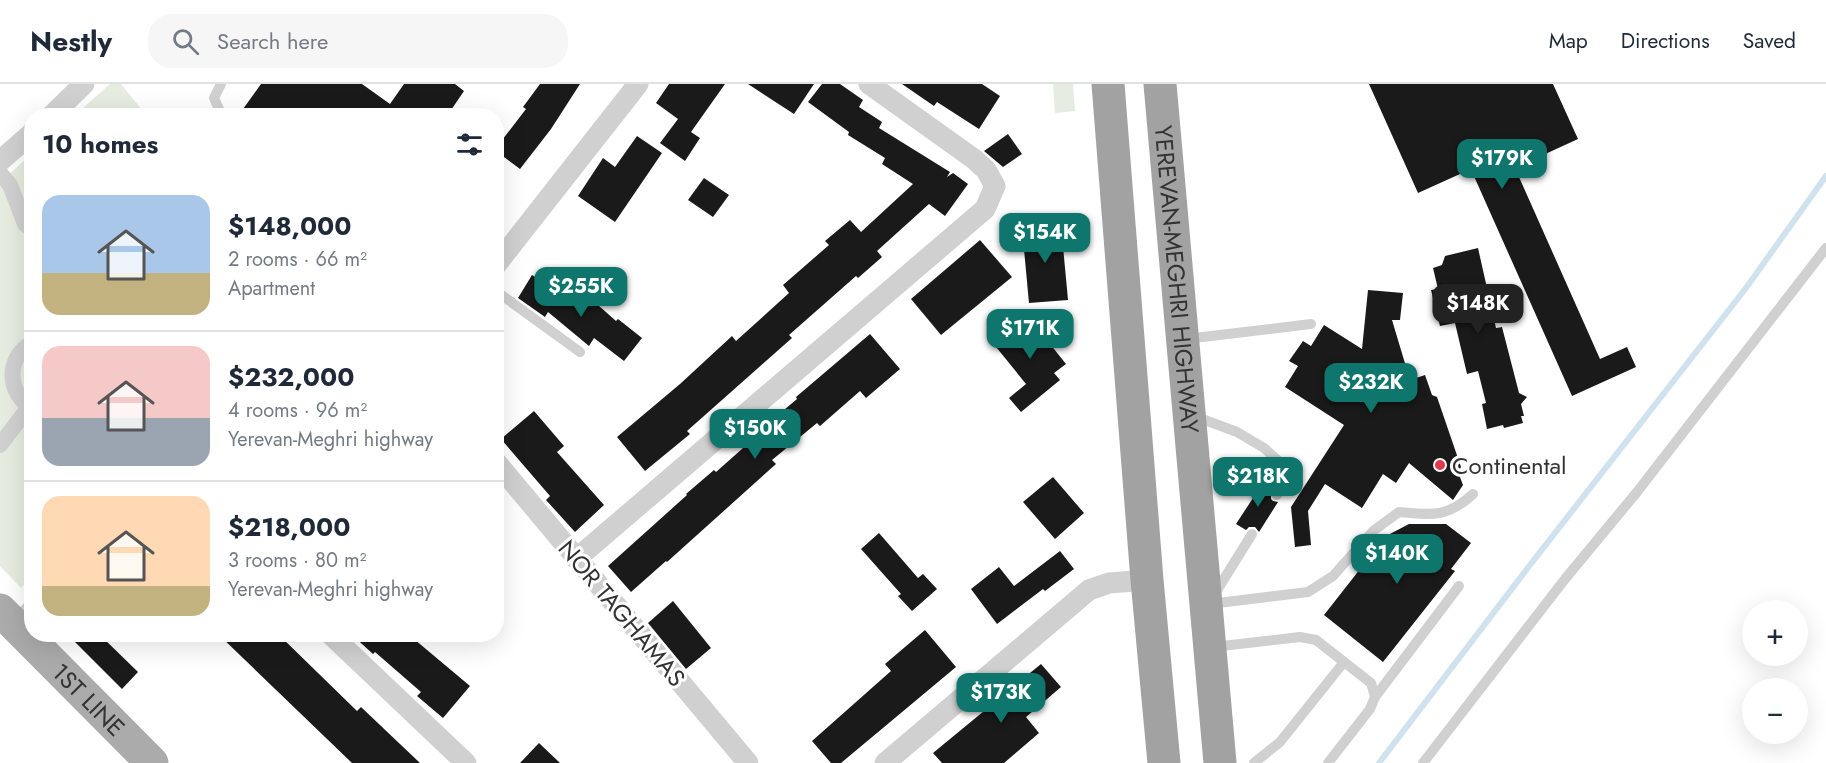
<!DOCTYPE html>
<meta charset="utf-8">
<style>
body{margin:0;font-family:Jost,sans-serif;background:#f6f6f7;color:#1f2937;height:100vh;display:flex;flex-direction:column;font-size:22px;white-space:nowrap}
*{box-sizing:border-box;margin:0}
p{font-size:20px;color:#747a83}
.icon{flex:none;width:33px;height:33px;fill:none;stroke:currentColor;stroke-width:2;stroke-linecap:round;stroke-linejoin:round}
.map{position:relative;flex:1;overflow:hidden}
.panel{position:absolute;left:24px;top:24px;width:480px;height:534px;display:flex;flex-direction:column;background:#fff;border-radius:24px;box-shadow:0 6px 24px #0002}
.panel>*{flex:none}
.buttons{position:absolute;left:1742px;top:516px;display:grid;gap:12px}
.buttons a{display:grid;place-items:center;width:66px;height:66px;border-radius:50%;background:#fff;box-shadow:0 6px 24px #0002;font-size:30px}
.price{position:absolute;translate:-50% -51px;padding:0 14px;border-radius:12px;background:#0f766e;color:#fff;font-size:20px;line-height:39px;filter:drop-shadow(0 2px 3px #0008)}
.price::after{content:'';position:absolute;left:50%;top:36px;width:18px;height:14px;margin-left:-9px;background:inherit;clip-path:polygon(0 0,100% 0,50% 100%)}
.price.active{background:#222;color:#fff}
ul{padding:0;list-style:none}
li{display:flex;align-items:center;gap:18px;height:150px;padding:0 18px}
li+li{border-top:2px solid #e0e1e3}
li span{display:grid;place-items:center;flex:none;width:168px;height:120px;border-radius:18px;color:#555}
li>.icon{margin-inline-start:auto}
span .icon{width:72px;height:72px;fill:#fffc;stroke-width:1}
li b{font-size:26px}
h2{display:flex;justify-content:space-between;align-items:center;height:72px;padding:0 18px;font-size:26px}
header{display:flex;align-items:center;gap:36px;box-sizing:border-box;height:84px;padding:0 30px;background:#fff;border-bottom:2px solid #e0e1e3}
header strong{font-size:28px}
nav{display:flex;gap:33px;margin-inline-start:auto;font-size:21px}
.search{width:420px;height:54px;background:#f6f6f7;display:flex;align-items:center;gap:15px;box-sizing:border-box;padding:0 21px;border-radius:24px;color:#747a83;font-size:22px}
.map>svg:first-child{display:block}
.green{fill:#e6ecdf}
.lines{fill:none;stroke-linecap:round;stroke-linejoin:round}
.stream{stroke:#cfe2ee;stroke-width:6}
.building{fill:#1a1a1a}
.service{stroke:#d0d0d0;stroke-width:10}
.pedestrian{stroke:#d0d0d0;stroke-width:16}
.minor{stroke:#d0d0d0;stroke-width:21}
.primary{stroke:#ababab;stroke-width:33}
.trunk{stroke:#a2a2a2;stroke-width:33}
.poi-dot{fill:#e63946;stroke:#fff;stroke-width:2}
.labels{text-anchor:middle;dominant-baseline:central;stroke-width:6;stroke-linejoin:round;paint-order:stroke}
.street-label{font-size:24px;fill:#333;stroke:#fff}
.poi-label{font-size:24px;fill:#333;stroke:#fff;text-anchor:start}
</style>
<header>
<strong>Nestly</strong>
<div class="search"><svg class="icon" aria-label="search" viewBox="0 0 24 24"><circle cx="10" cy="10" r="6"/><path d="M15 15l6 6"/></svg>Search here</div>
<nav><a>Map</a><a>Directions</a><a>Saved</a></nav>
</header>
<div class="map">
<svg width="1826" height="679" viewBox="0 0 1826 679">
<rect width="100%" height="100%" fill="#fff"/>
<g class="green">
<path d="M 110,0 L 121,0 L 146,31 L 75,31 Z"/>
<path d="M 1053,0 L 1073,0 L 1075,27 L 1055,29 Z"/>
<path d="M 31,70 L 32,492 L 21,504 L 0,482 L 0,99 Z"/>
</g>
<g class="lines">
<path class="stream" d="M 1379,679 L 1530,481 L 1746,204 L 1826,92"/>
</g>
<g class="building">
<path d="M 261,0 L 362,0 L 390,20 L 404,0 L 455,0 L 464,7 L 447,32 L 238,32 Z"/>
<path d="M 540,0 L 580,0 L 551,45 L 520,85 L 496,67 L 496,64 L 526,25 L 523,23 Z"/>
<path d="M 669,0 L 725,0 L 691,48 L 700,54 L 685,77 L 660,59 L 678,35 L 656,19 Z"/>
<path d="M 748,0 L 814,0 L 794,30 Z"/>
<path d="M 822,0 L 840,0 L 863,16 L 859,23 L 882,38 L 879,44 L 950,88 L 947,93 L 953,89 L 968,100 L 945,132 L 929,120 L 877,167 L 882,173 L 858,194 L 856,192 L 789,251 L 792,254 L 687,347 L 690,350 L 645,387 L 617,353 L 680,300 L 732,252 L 736,257 L 789,209 L 783,201 L 829,161 L 825,157 L 850,136 L 861,148 L 913,100 L 882,80 L 885,74 L 848,51 L 849,48 L 808,18 Z"/>
<path d="M 902,0 L 982,0 L 1000,12 L 979,45 L 937,18 L 934,22 Z"/>
<path d="M 1369,0 L 1553,0 L 1578,55 L 1515,84 L 1600,275 L 1627,263 L 1636,283 L 1572,312 L 1469,81 L 1459,84 L 1460,90 L 1418,109 Z"/>
<path d="M 1008,50 L 1022,70 L 1003,83 L 984,67 Z"/>
<path d="M 637,52 L 662,69 L 615,138 L 578,112 L 603,74 L 615,83 Z"/>
<path d="M 704,94 L 729,111 L 713,133 L 688,116 Z"/>
<path d="M 1061,141 L 1068,216 L 1029,219 L 1022,144 Z"/>
<path d="M 980,156 L 1012,193 L 941,251 L 911,215 Z"/>
<path d="M 1478,164 L 1496,244 L 1502,243 L 1519,309 L 1527,313 L 1521,320 L 1524,332 L 1521,332 L 1523,339 L 1504,344 L 1503,341 L 1487,345 L 1482,320 L 1486,319 L 1478,287 L 1467,290 L 1455,239 L 1440,242 L 1431,206 L 1438,205 L 1433,184 L 1442,181 L 1445,172 Z"/>
<path d="M 532,191 L 583,223 L 590,214 L 616,237 L 618,235 L 642,254 L 624,277 L 594,254 L 589,262 L 548,228 L 545,233 L 518,214 Z"/>
<path d="M 1368,206 L 1403,209 L 1400,236 L 1392,236 L 1410,296 L 1425,291 L 1432,311 L 1437,313 L 1461,383 L 1458,388 L 1463,401 L 1453,416 L 1409,379 L 1396,399 L 1383,390 L 1362,424 L 1325,400 L 1308,427 L 1311,461 L 1295,463 L 1291,423 L 1344,341 L 1285,303 L 1298,282 L 1289,277 L 1303,257 L 1311,262 L 1324,241 L 1362,265 Z"/>
<path d="M 1026,230 L 1066,280 L 1054,289 L 1060,296 L 1021,328 L 1009,314 L 1026,300 L 992,258 Z"/>
<path d="M 870,250 L 900,285 L 866,314 L 860,307 L 820,342 L 817,339 L 772,376 L 776,380 L 667,478 L 666,477 L 631,508 L 608,482 L 687,411 L 686,410 L 714,386 L 716,388 L 760,349 L 759,347 L 797,315 L 796,313 Z"/>
<path d="M 534,327 L 564,362 L 557,368 L 604,421 L 575,448 L 546,416 L 550,412 L 501,355 Z"/>
<path d="M 1053,393 L 1084,429 L 1055,455 L 1023,418 Z"/>
<path d="M 1251,394 L 1271,407 L 1271,415 L 1273,417 L 1278,418 L 1259,448 L 1255,443 L 1249,443 L 1246,446 L 1236,440 L 1253,414 Z"/>
<path d="M 1409,440 L 1446,440 L 1471,459 L 1451,485 L 1455,487 L 1383,578 L 1324,531 L 1386,452 Z"/>
<path d="M 879,449 L 918,494 L 923,490 L 937,505 L 912,527 L 898,512 L 901,510 L 861,465 Z"/>
<path d="M 1060,467 L 1074,485 L 1045,507 L 1043,505 L 997,540 L 971,505 L 999,483 L 1014,502 Z"/>
<path d="M 673,517 L 711,564 L 686,585 L 648,539 Z"/>
<path d="M 925,546 L 956,583 L 841,679 L 831,679 L 812,657 L 891,587 L 885,580 Z"/>
<path d="M 67,550 L 99,550 L 138,588 L 122,605 Z"/>
<path d="M 218,550 L 278,550 L 357,627 L 361,623 L 420,679 L 352,679 Z"/>
<path d="M 351,550 L 408,550 L 470,602 L 443,634 L 417,612 L 421,608 L 375,568 L 373,570 Z"/>
<path d="M 1041,580 L 1061,603 L 1026,633 L 1039,649 L 1004,679 L 942,679 L 933,669 Z"/>
<path d="M 539,659 L 560,679 L 520,679 Z"/>
</g>
<g class="lines">
<g class="service">
<path d="M 221,0 L 214,14 L 222,32"/>
<path d="M 496,207 L 580,268"/>
<path d="M 1186,255 L 1311,240"/>
<path d="M 1194,332 L 1237,348 L 1264,364 L 1282,380 L 1285,399 L 1277,411"/>
<path d="M 1214,511 L 1252,450"/>
<path d="M 1210,520 L 1308,508 L 1333,492 L 1373,447 L 1399,428 C 1432,431 1447,434 1473,410"/>
<path d="M 1213,563 L 1300,553 L 1316,556 L 1371,599 L 1375,613 L 1370,625 L 1328,679"/>
<path d="M 1375,613 L 1459,502"/>
<path d="M 1254,679 L 1280,658 L 1344,578"/>
<path d="M 1423,679 L 1565,495 L 1637,408 L 1826,164"/>
</g>
<g class="pedestrian">
<path d="M 0,89 L 10,101 L 25,140 L 32,146"/>
<path d="M 32,259 C 5,274 7,309 32,324"/>
<path d="M 0,361 L 29,323"/>
</g>
<g class="minor">
<path d="M 51,32 L 84,0"/>
<path d="M 0,77 L 32,49"/>
<path d="M 496,181 L 638,0"/>
<path d="M 496,378 L 748,679"/>
<path d="M 576,475 L 985,125 L 995,102 L 986,86 L 974,75 L 869,0"/>
<path d="M 17,542 L 32,526"/>
<path d="M 330,550 L 466,679"/>
<path d="M 885,679 L 1089,506 L 1109,499 L 1147,496"/>
</g>
<path class="primary" id="s1" d="M 0,526 L 152,679"/>
<g class="trunk">
<path d="M 1108,0 L 1147,496 L 1164,679"/>
<path id="s2" d="M 1160,0 L 1220,679"/>
</g>
</g>
<circle class="poi-dot" cx="1440" cy="381" r="6"/>
<g class="labels">
<g class="street-label">
<text stroke="none"><textPath href="#s2" startOffset="196">YEREVAN-MEGHRI HIGHWAY</textPath></text>
<text transform="translate(622 529) rotate(50)">NOR TAGHAMAS</text>
<text stroke="none"><textPath href="#s1" startOffset="126">1ST LINE</textPath></text>
</g>
<g class="poi-label">
<text x="1452" y="381">Continental</text>
</g>
</g>
</svg>
<div class="buttons">
<a>+</a>
<a>−</a>
</div>
<b class="price" style="left:1502px;top:106px">$179K</b>
<b class="price" style="left:1045px;top:180px">$154K</b>
<b class="price" style="left:581px;top:234px">$255K</b>
<b class="price active" style="left:1478px;top:251px">$148K</b>
<b class="price" style="left:1030px;top:276px">$171K</b>
<b class="price" style="left:1371px;top:330px">$232K</b>
<b class="price" style="left:755px;top:376px">$150K</b>
<b class="price" style="left:1258px;top:424px">$218K</b>
<b class="price" style="left:1397px;top:501px">$140K</b>
<b class="price" style="left:1001px;top:640px">$173K</b>
<section class="panel">
<h2>10 homes<svg class="icon" aria-label="filters" viewBox="0 0 24 24"><path d="M4 7h16M4 17h16"/><circle cx="9" cy="7" r="2"/><circle cx="15" cy="17" r="2"/></svg></h2>
<ul>
<li><span style="background:linear-gradient(#a9c7e8 65%,#c2b280 0)"><svg class="icon" aria-label="home" viewBox="0 0 24 24"><path d="M3 11l9-7 9 7M6 9v11h12V9"/></svg></span><div><b>$148,000</b><p>2 rooms · 66 m²</p><p>Apartment</p></div></li>
<li><span style="background:linear-gradient(#f6c9c9 60%,#9aa5b1 0)"><svg class="icon" aria-label="home" viewBox="0 0 24 24"><path d="M3 11l9-7 9 7M6 9v11h12V9"/></svg></span><div><b>$232,000</b><p>4 rooms · 96 m²</p><p>Yerevan-Meghri highway</p></div></li>
<li><span style="background:linear-gradient(#ffd9b3 75%,#c2b280 0)"><svg class="icon" aria-label="home" viewBox="0 0 24 24"><path d="M3 11l9-7 9 7M6 9v11h12V9"/></svg></span><div><b>$218,000</b><p>3 rooms · 80 m²</p><p>Yerevan-Meghri highway</p></div></li>
</ul>
</section>
</div>
